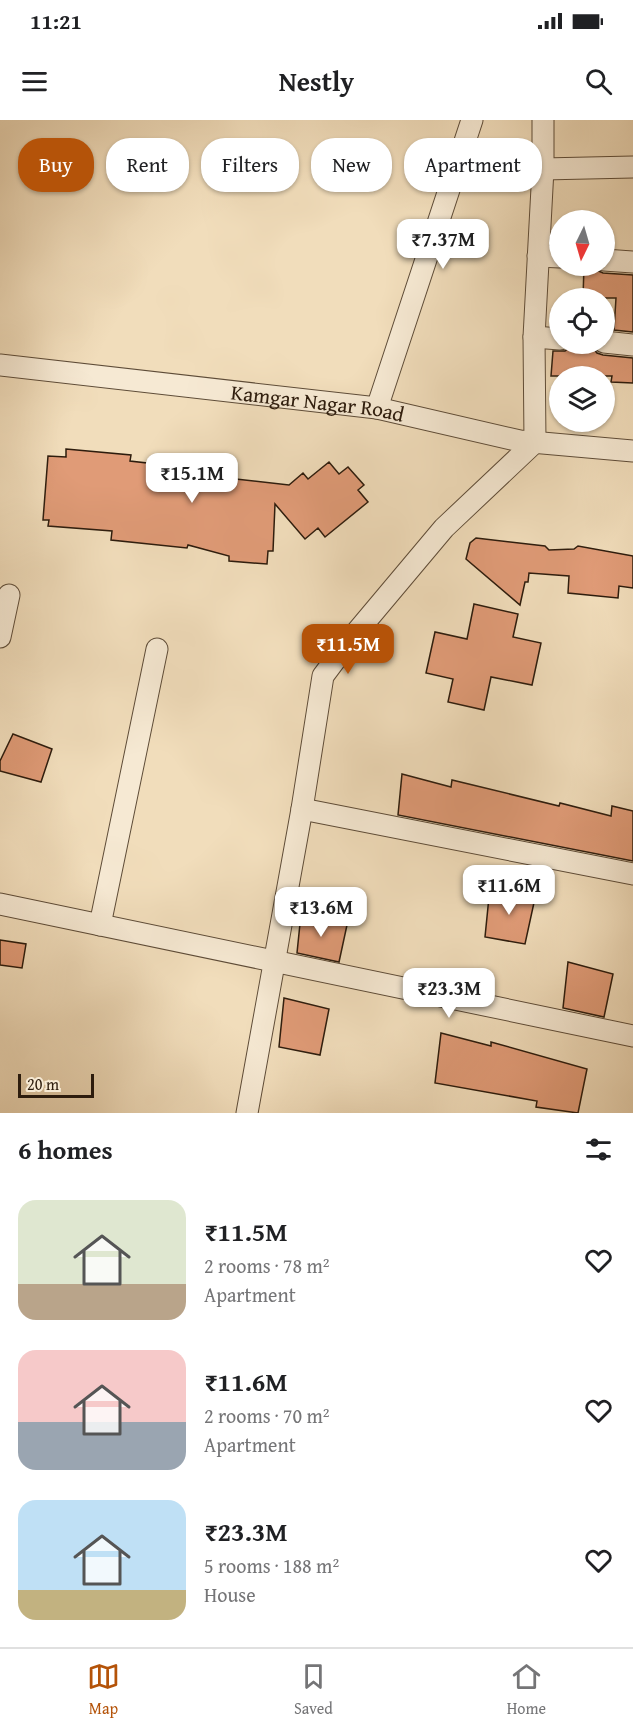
<!DOCTYPE html>
<meta charset="utf-8">
<style>
body{margin:0;font-family:"Gentium Book Plus",serif;background:#f2f2f2;color:#202124;height:100vh;display:flex;flex-direction:column;font-size:22px;white-space:nowrap}
*{box-sizing:border-box;margin:0}
p{font-size:20px;color:#757577}
.icon{flex:none;width:33px;height:33px;fill:none;stroke:currentColor;stroke-width:2;stroke-linecap:round;stroke-linejoin:round}
.map{position:relative;height:993px;overflow:hidden}
.panel{display:flex;flex-direction:column;background:#fff;flex:1}
.panel>*{flex:none}
.top-card{position:absolute;left:18px;top:18px;width:597px;height:54px;display:flex;gap:12px}
.needle{width:39px;rotate:185deg}
.buttons{position:absolute;left:549px;top:90px;display:grid;gap:12px}
.buttons a{display:grid;place-items:center;width:66px;height:66px;border-radius:50%;background:#fff;box-shadow:0 2px 4px #0004;font-size:30px}
.scale{position:absolute;left:18px;bottom:15px;width:76px;box-sizing:border-box;padding-left:6px;border:3px solid #2d1c0d;border-top:0;font-size:16px;line-height:21px;white-space:nowrap;color:#2d1c0d;-webkit-text-stroke:4px #f6e9d3;paint-order:stroke}
.price{position:absolute;translate:-50% -51px;padding:0 14px;border-radius:12px;background:#fff;color:#222;font-size:20px;line-height:39px;filter:drop-shadow(0 2px 3px #0008)}
.price::after{content:'';position:absolute;left:50%;top:36px;width:18px;height:14px;margin-left:-9px;background:inherit;clip-path:polygon(0 0,100% 0,50% 100%)}
.price.selected{background:#b45309;color:#fff}
ul{padding:0;list-style:none}
li{display:flex;align-items:center;gap:18px;height:150px;padding:0 18px}
li span{display:grid;place-items:center;flex:none;width:168px;height:120px;border-radius:18px;color:#555}
li>.icon{margin-inline-start:auto}
span .icon{width:72px;height:72px;fill:#fffc;stroke-width:1}
li b{font-size:26px}
h2{display:flex;justify-content:space-between;align-items:center;height:72px;padding:0 18px;font-size:26px}
.chip{padding:0 21px;border-radius:24px;background:#fff;box-shadow:0 2px 4px #0004;font-size:21px;line-height:54px}
.chip.selected{background:#b45309;color:#fff}
.status{display:flex;justify-content:space-between;align-items:center;height:42px;padding:0 30px;background:#fff;direction:ltr}
.status svg{height:16px;fill:currentColor}
header{display:flex;justify-content:space-between;align-items:center;height:78px;padding:0 18px;background:#fff;font-size:27px;font-weight:600}
.menu{display:flex;justify-content:space-around;align-items:center;height:84px;border-top:2px solid #e0e0e0;background:#fff;font-size:16px;color:#757577}
.menu a{display:grid;justify-items:center;gap:3px}
.menu .selected{color:#b45309}
.map>svg:first-child{display:block}
.building{fill:#e09b77;stroke:#2d1c0d;stroke-width:1.5}
.lines{fill:none;stroke-linecap:round;stroke-linejoin:round}
.minor-casing{stroke:#5e4c38;stroke-width:23}
.minor{stroke:#f6e9d3;stroke-width:21}
.labels{text-anchor:middle;dominant-baseline:central;stroke-width:4.5;stroke-linejoin:round;paint-order:stroke}
.street-label{font-size:21px;fill:#2d1c0d;stroke:#f6e9d3}
</style>
<div class="status"><b>11:21</b><svg viewBox="0 0 49 12"><path d="M0 12V9h3v3zM5 12V6h3v6zM10 12V3h3v9zM15 12V0h3v12zM26 1h20v11H26zM47 4h2v5h-2z"/></svg></div>
<header><svg class="icon" aria-label="menu" viewBox="0 0 24 24"><path d="M4 6h16M4 12h16M4 18h16"/></svg>Nestly<svg class="icon" aria-label="search" viewBox="0 0 24 24"><circle cx="10" cy="10" r="6"/><path d="M15 15l6 6"/></svg></header>
<div class="map">
<svg width="633" height="993" viewBox="0 0 633 993">
<rect width="100%" height="100%" fill="#f1ddbb"/>
<filter id="stains"><feTurbulence type="fractalNoise" baseFrequency=".00333" numOctaves="4"/><feColorMatrix values="0 0 0 0 .2 0 0 0 0 .09 0 0 0 0 .02 0 0 0 .5 -.17"/></filter>
<radialGradient id="worn" r=".72"><stop offset=".6" stop-color="#630" stop-opacity="0"/><stop offset="1" stop-color="#630" stop-opacity=".3"/></radialGradient>
<g class="building">
<path d="M 584,146 L 593,146 L 596,150 L 603,153 L 633,155 L 633,212 L 614,210 L 616,178 L 583,178 Z"/>
<path d="M 571,226 L 593,228 L 597,233 L 603,235 L 633,238 L 633,263 L 611,262 L 612,256 L 551,256 L 553,231 L 565,231 Z"/>
<path d="M 66,329 L 131,335 L 130,341 L 182,347 L 182,353 L 289,365 L 303,353 L 308,359 L 329,342 L 339,354 L 348,347 L 364,365 L 358,370 L 368,382 L 325,417 L 318,408 L 305,419 L 275,384 L 273,431 L 268,431 L 267,444 L 229,441 L 229,436 L 188,425 L 187,428 L 111,420 L 112,411 L 48,406 L 49,400 L 43,400 L 48,336 L 66,337 Z"/>
<path d="M 476,418 L 545,426 L 549,430 L 574,429 L 578,426 L 633,436 L 633,468 L 619,466 L 618,478 L 568,473 L 569,456 L 529,453 L 528,462 L 525,462 L 520,485 L 466,439 L 470,423 Z"/>
<path d="M 474,484 L 518,494 L 513,517 L 541,523 L 532,565 L 491,557 L 484,590 L 448,582 L 453,559 L 426,553 L 435,512 L 467,519 Z"/>
<path d="M 13,614 L 52,629 L 41,662 L 0,651 L 0,641 Z"/>
<path d="M 402,654 L 451,667 L 452,660 L 559,686 L 560,683 L 611,696 L 612,686 L 633,691 L 633,741 L 398,695 Z"/>
<path d="M 490,767 L 535,778 L 525,824 L 485,817 Z"/>
<path d="M 301,794 L 347,805 L 339,842 L 297,833 Z"/>
<path d="M 0,820 L 26,824 L 22,848 L 0,845 Z"/>
<path d="M 568,842 L 613,854 L 604,897 L 563,888 Z"/>
<path d="M 284,878 L 329,889 L 320,935 L 279,927 Z"/>
<path d="M 441,913 L 491,926 L 491,922 L 587,949 L 578,993 L 536,987 L 537,981 L 435,963 Z"/>
</g>
<g class="lines">
<defs>
<g id="minor">
<path d="M 543,49 L 633,47"/>
<path d="M 538,136 L 560,137"/>
<path d="M 604,140 L 633,142"/>
<path d="M 534,217 L 560,219"/>
<path d="M 604,222 L 633,225"/>
<path id="s1" d="M 0,245 L 377,288 L 520,321 L 633,331"/>
<path d="M 377,288 L 472,0"/>
<path d="M 0,517 L 9,475"/>
<path d="M 302,689 L 633,754"/>
<path d="M 0,784 L 633,916"/>
<path d="M 100,805 L 157,529"/>
<path d="M 247,993 L 302,689 L 323,556 L 350,520 L 444,408 L 535,322 L 534,217 L 543,49 L 543,0"/>
</g>
</defs>
<use href="#minor" class="minor-casing"/>
<use href="#minor" class="minor"/>
</g>
<g class="labels">
<g class="street-label">
<text stroke="none"><textPath href="#s1" startOffset="320">Kamgar Nagar Road</textPath></text>
</g>
</g>
<rect width="100%" height="100%" filter="url(#stains)"/>
<rect width="100%" height="100%" fill="url(#worn)"/>
</svg>
<div class="buttons">
<a><svg class="needle" viewBox="-14 -14 28 28"><path d="M0-13l5 13h-10z" fill="#e53935"/><path d="M0 13l5-13h-10z" fill="#757577"/></svg></a>
<a><svg class="icon" aria-label="locate" viewBox="0 0 24 24"><circle cx="12" cy="12" r="6"/><path d="M12 2v4M12 18v4M2 12h4M18 12h4"/></svg></a>
<a><svg class="icon" aria-label="layers" viewBox="0 0 24 24"><path d="M12 4l9 5-9 5-9-5zM3 14l9 5 9-5"/></svg></a>
</div>
<div class="scale">20 m</div>
<b class="price" style="left:443px;top:150px">₹7.37M</b>
<b class="price" style="left:192px;top:384px">₹15.1M</b>
<b class="price selected" style="left:348px;top:555px">₹11.5M</b>
<b class="price" style="left:509px;top:796px">₹11.6M</b>
<b class="price" style="left:321px;top:818px">₹13.6M</b>
<b class="price" style="left:449px;top:899px">₹23.3M</b>
<div class="top-card">
<a class="chip selected">Buy</a>
<a class="chip">Rent</a>
<a class="chip">Filters</a>
<a class="chip">New</a>
<a class="chip">Apartment</a>
</div>
</div>
<section class="panel">
<h2>6 homes<svg class="icon" aria-label="filters" viewBox="0 0 24 24"><path d="M4 7h16M4 17h16"/><circle cx="9" cy="7" r="2"/><circle cx="15" cy="17" r="2"/></svg></h2>
<ul>
<li><span style="background:linear-gradient(#dfe7d0 70%,#b9a48a 0)"><svg class="icon" aria-label="home" viewBox="0 0 24 24"><path d="M3 11l9-7 9 7M6 9v11h12V9"/></svg></span><div><b>₹11.5M</b><p>2 rooms · 78 m²</p><p>Apartment</p></div><svg class="icon" aria-label="heart" viewBox="0 0 24 24"><path d="M12 20l-8-8c-3-5 5-10 8-4 3-6 11-1 8 4z"/></svg></li>
<li><span style="background:linear-gradient(#f6c9c9 60%,#9aa5b1 0)"><svg class="icon" aria-label="home" viewBox="0 0 24 24"><path d="M3 11l9-7 9 7M6 9v11h12V9"/></svg></span><div><b>₹11.6M</b><p>2 rooms · 70 m²</p><p>Apartment</p></div><svg class="icon" aria-label="heart" viewBox="0 0 24 24"><path d="M12 20l-8-8c-3-5 5-10 8-4 3-6 11-1 8 4z"/></svg></li>
<li><span style="background:linear-gradient(#bfe0f5 75%,#c2b280 0)"><svg class="icon" aria-label="home" viewBox="0 0 24 24"><path d="M3 11l9-7 9 7M6 9v11h12V9"/></svg></span><div><b>₹23.3M</b><p>5 rooms · 188 m²</p><p>House</p></div><svg class="icon" aria-label="heart" viewBox="0 0 24 24"><path d="M12 20l-8-8c-3-5 5-10 8-4 3-6 11-1 8 4z"/></svg></li>
</ul>
</section>
<nav class="menu">
<a class="selected"><svg class="icon" aria-label="map" viewBox="0 0 24 24"><path d="M3 6l6-2 6 2 6-2v14l-6 2-6-2-6 2zM9 4v14M15 6v14"/></svg>Map</a>
<a><svg class="icon" aria-label="saved" viewBox="0 0 24 24"><path d="M7 4h10v16l-5-4-5 4z"/></svg>Saved</a>
<a><svg class="icon" aria-label="home" viewBox="0 0 24 24"><path d="M3 11l9-7 9 7M6 9v11h12V9"/></svg>Home</a>
</nav>
